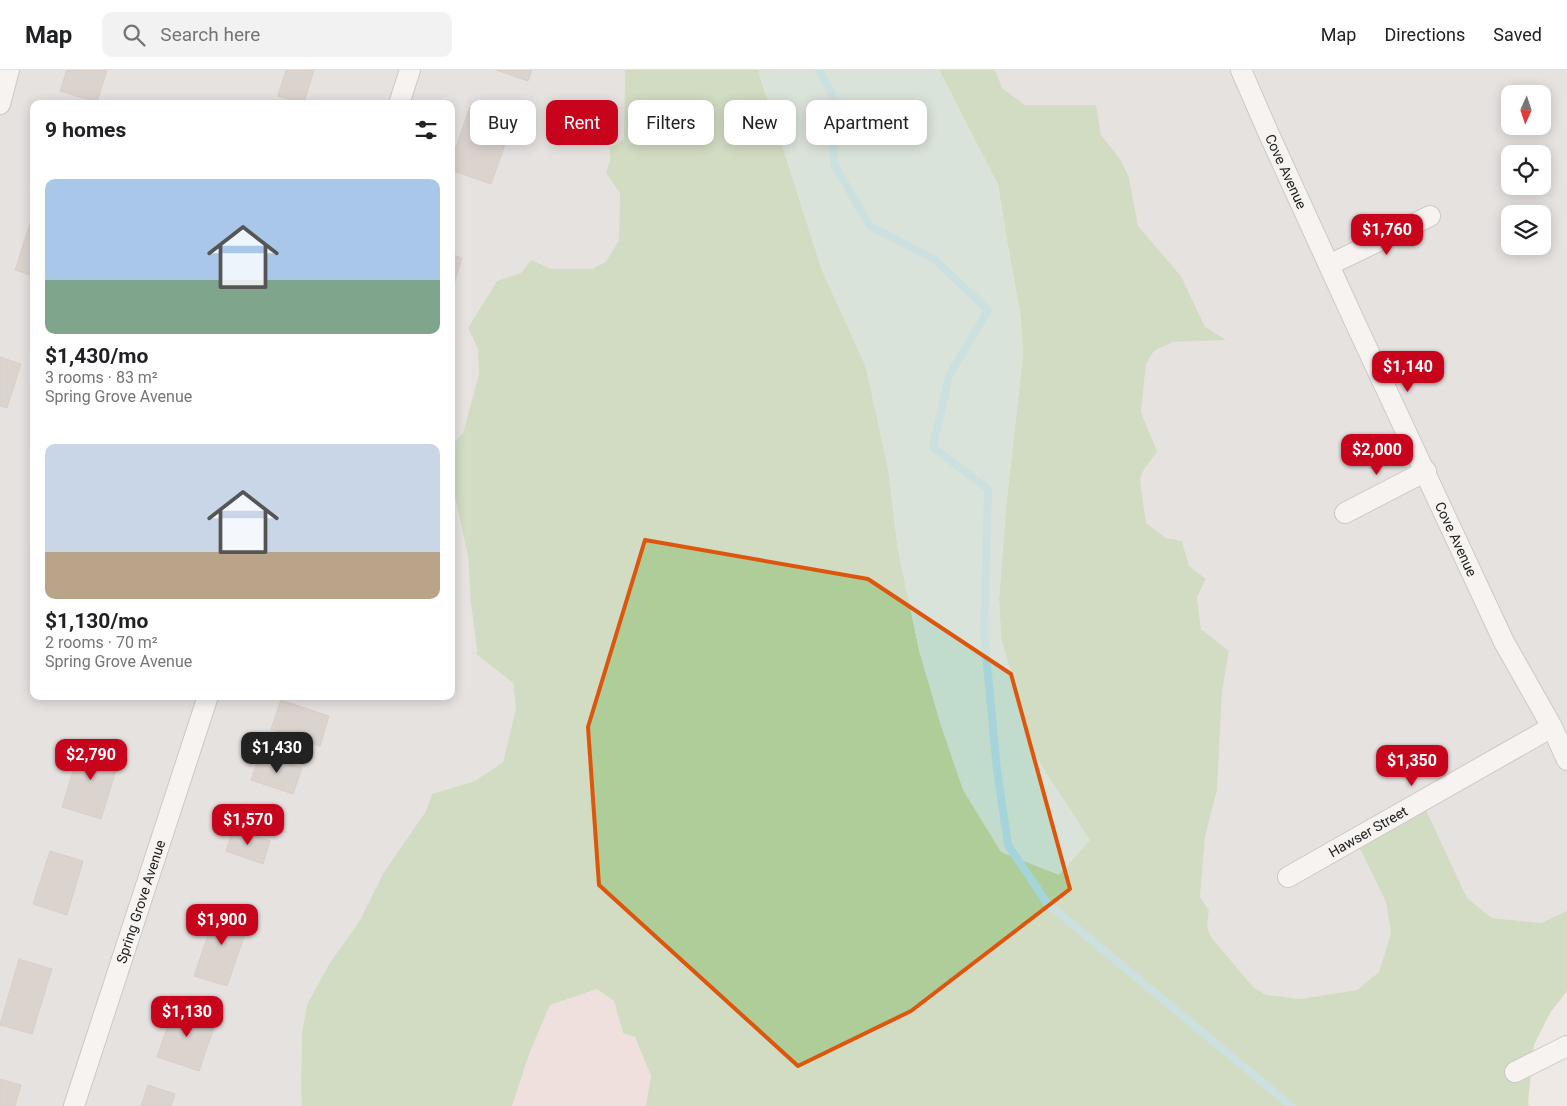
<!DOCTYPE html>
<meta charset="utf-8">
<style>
body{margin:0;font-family:Roboto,sans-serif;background:#f2f2f2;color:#202124;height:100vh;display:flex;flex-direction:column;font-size:19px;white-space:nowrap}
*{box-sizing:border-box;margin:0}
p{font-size:16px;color:#757577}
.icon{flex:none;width:28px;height:28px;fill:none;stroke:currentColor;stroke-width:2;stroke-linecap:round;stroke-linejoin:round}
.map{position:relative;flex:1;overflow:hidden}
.panel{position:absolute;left:30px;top:30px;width:425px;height:600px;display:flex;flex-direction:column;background:#fff;border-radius:10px;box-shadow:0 2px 12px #0003}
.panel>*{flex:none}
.banner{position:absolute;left:470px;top:30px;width:475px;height:45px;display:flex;gap:10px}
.needle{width:32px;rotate:183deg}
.buttons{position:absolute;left:1501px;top:15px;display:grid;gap:10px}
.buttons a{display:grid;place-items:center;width:50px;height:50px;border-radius:10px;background:#fff;box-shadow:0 2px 12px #0003;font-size:25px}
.price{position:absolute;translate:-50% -42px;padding:0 11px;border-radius:10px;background:#c7041b;color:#fff;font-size:16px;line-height:32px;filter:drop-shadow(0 1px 2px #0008)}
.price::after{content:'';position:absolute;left:50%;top:30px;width:15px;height:11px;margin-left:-8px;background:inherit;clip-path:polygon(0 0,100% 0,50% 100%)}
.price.on{background:#222;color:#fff}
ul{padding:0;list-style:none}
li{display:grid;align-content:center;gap:10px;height:265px;padding:0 15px}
li span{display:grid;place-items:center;height:155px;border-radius:10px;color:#555}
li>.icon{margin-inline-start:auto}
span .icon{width:90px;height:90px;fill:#fffc;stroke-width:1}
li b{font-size:21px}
h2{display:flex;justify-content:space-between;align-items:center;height:60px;padding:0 15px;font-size:21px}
.pill{padding:0 18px;border-radius:10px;background:#fff;box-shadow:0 2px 12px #0003;font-size:18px;line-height:45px}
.pill.on{background:#c7041b;color:#fff}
header{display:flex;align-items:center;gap:30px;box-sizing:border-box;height:70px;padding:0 25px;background:#fff;border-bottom:1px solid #e0e0e0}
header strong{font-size:24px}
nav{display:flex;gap:28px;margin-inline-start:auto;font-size:18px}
.search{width:350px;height:45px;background:#f2f2f2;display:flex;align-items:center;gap:12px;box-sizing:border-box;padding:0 18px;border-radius:10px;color:#757577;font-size:19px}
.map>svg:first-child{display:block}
.residential{fill:#dcdadb;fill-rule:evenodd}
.commercial{fill:#efd3d5}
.forest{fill:#aecd99}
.wetland{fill:#c1dccc}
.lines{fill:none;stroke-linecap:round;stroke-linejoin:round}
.stream{stroke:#a5d5db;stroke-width:8}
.building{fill:#c3b8b3;stroke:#c0aea6}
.minor-casing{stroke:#a1a1a1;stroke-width:22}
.minor{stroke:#fff;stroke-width:20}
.marked{fill:none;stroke:#de560d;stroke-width:4;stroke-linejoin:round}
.labels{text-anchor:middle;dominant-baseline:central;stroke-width:5;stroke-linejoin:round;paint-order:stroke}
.street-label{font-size:14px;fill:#1d1d1d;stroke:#fff}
</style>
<header>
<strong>Map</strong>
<div class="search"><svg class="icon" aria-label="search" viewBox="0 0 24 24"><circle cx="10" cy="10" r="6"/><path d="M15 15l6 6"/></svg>Search here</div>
<nav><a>Map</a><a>Directions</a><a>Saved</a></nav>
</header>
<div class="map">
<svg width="1567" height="1036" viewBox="0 0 1567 1036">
<rect width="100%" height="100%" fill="#eee9e4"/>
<g class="residential">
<path d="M 0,0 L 625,0 L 624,69 L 610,78 L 610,91 L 606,103 L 620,123 L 619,170 L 606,193 L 592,199 L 552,199 L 531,190 L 521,203 L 497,211 L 468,258 L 478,279 L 479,304 L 463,363 L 451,376 L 451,34 L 34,34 L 34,626 L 451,626 L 451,421 L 455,427 L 468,486 L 471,534 L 477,579 L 476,584 L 513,613 L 516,639 L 503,692 L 475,711 L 432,724 L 426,741 L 384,802 L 359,852 L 329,894 L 307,935 L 302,963 L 301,1022 L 302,1036 L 0,1036 Z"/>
<path d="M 995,0 L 1567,0 L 1567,841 L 1541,853 L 1492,848 L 1467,828 L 1419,725 L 1353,764 L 1386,832 L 1391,863 L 1379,902 L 1357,920 L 1300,929 L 1267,925 L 1254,918 L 1211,867 L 1207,856 L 1209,840 L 1200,827 L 1205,767 L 1217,720 L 1222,622 L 1229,581 L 1201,559 L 1197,527 L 1182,471 L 1166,468 L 1146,453 L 1140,410 L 1143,401 L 1156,382 L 1141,342 L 1146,294 L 1154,281 L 1173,272 L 1224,270 L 1205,257 L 1181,206 L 1138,156 L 1129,106 L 1120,89 L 1101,65 L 1096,35 L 1025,35 L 1002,18 ZM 1510,24 L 1542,24 L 1542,56 L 1510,56 ZM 1510,84 L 1542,84 L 1542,116 L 1510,116 ZM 1510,144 L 1542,144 L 1542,176 L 1510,176 Z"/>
</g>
<path class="commercial" d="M 597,919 L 614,931 L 623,963 L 635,967 L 651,1006 L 646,1036 L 512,1036 L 529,984 L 550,935 Z"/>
<path class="forest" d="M 625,0 L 758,0 L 822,200 L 866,297 L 888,398 L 898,479 L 920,584 L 1089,770 L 1034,684 L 1001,568 L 999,529 L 1006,436 L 1023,284 L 1020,242 L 1006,166 L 998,115 L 939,0 L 995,0 L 1002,18 L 1025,35 L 1096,35 L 1101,65 L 1120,89 L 1129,107 L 1138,156 L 1181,206 L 1205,257 L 1226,270 L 1173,272 L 1154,281 L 1146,294 L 1141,342 L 1157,382 L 1143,401 L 1140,410 L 1146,453 L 1166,468 L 1182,471 L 1189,496 L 1206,509 L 1197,527 L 1201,559 L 1229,581 L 1222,622 L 1217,720 L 1205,767 L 1200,827 L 1209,840 L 1207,856 L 1211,867 L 1254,918 L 1267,925 L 1300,929 L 1357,920 L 1379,902 L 1391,863 L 1386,832 L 1353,764 L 1354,757 L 1402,731 L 1419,725 L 1467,828 L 1492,848 L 1541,853 L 1567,841 L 1567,921 L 1550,943 L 1534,975 L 1528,1032 L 1529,1036 L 646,1036 L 651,1006 L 635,967 L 623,963 L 614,931 L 597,919 L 550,935 L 529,984 L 512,1036 L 302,1036 L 301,1022 L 302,963 L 307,935 L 329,894 L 359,852 L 384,802 L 426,741 L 432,724 L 475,711 L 503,692 L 516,639 L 513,613 L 476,584 L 477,579 L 471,534 L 468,486 L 455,427 L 451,421 L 451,376 L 463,363 L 479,304 L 478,279 L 468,258 L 497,211 L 521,203 L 531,190 L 552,199 L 592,199 L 606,192 L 619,170 L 620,123 L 606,103 L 610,91 L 610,78 L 624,69 Z"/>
<path class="wetland" d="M 758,0 L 939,0 L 998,115 L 1006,166 L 1020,242 L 1023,284 L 1006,436 L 999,529 L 1001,568 L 1034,684 L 1090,770 L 1059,805 L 1001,782 L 963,720 L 941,656 L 920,584 L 898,479 L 888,398 L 866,297 L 822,200 Z"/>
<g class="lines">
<path class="stream" d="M 819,0 L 832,23 L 834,94 L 870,156 L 934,189 L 988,240 L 949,306 L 933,377 L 988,419 L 984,562 L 997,700 L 1008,775 L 1047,833 L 1291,1036"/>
</g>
<g class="building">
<path d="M 67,0 L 107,0 L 97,32 L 60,21 Z"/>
<path d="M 286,0 L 314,0 L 304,33 L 278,26 Z"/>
<path d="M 496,0 L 532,0 L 528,11 Z"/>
<path d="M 470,37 L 513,52 L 491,114 L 451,100 L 451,91 Z"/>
<path d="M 30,153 L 34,154 L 34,206 L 15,200 Z"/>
<path d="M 451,184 L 462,188 L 451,224 Z"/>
<path d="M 0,287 L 21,294 L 7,338 L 0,336 Z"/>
<path d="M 141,626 L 155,626 L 154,630 Z"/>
<path d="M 281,630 L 329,646 L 320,676 L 271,659 Z"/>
<path d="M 82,672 L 121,684 L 101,749 L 62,737 Z"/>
<path d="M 260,684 L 302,698 L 293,724 L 251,710 Z"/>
<path d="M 233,759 L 270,771 L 263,794 L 226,781 Z"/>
<path d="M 50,781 L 83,791 L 67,845 L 33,834 Z"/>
<path d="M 218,836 L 251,847 L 227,916 L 194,906 Z"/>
<path d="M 19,889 L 52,899 L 32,964 L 0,955 Z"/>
<path d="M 175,935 L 217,949 L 199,1001 L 157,987 Z"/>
<path d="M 0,1009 L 21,1015 L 15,1036 L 0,1036 Z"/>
<path d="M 148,1015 L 175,1024 L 171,1036 L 141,1036 Z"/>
</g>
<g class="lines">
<defs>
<g id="minor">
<path id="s1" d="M 1241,0 L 1268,62 L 1353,248 L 1504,572 L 1552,657 L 1567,690"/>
<path d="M 0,34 L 9,0"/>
<path d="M 399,34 L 410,0"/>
<path d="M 1329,195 L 1430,146"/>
<path d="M 1345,443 L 1426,401"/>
<path id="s2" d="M 1288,807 L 1552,657"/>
<path d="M 1515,1002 L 1567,976"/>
<path id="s3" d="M 74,1036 L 208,626"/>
</g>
</defs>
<use href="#minor" class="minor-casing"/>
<use href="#minor" class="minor"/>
</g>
<path d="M0 0H1567V1036H0ZM 645,470 L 868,509 L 1011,604 L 1070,819 L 911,941 L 798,996 L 599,815 L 588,657 Z" fill="#eee9e4" fill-opacity=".55" fill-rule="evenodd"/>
<path class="marked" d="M 645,470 L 868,509 L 1011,604 L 1070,819 L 911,941 L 798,996 L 599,815 L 588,657 Z"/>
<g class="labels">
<g class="street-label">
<text stroke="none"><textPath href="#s1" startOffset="111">Cove Avenue</textPath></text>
<text stroke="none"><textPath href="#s1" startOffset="516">Cove Avenue</textPath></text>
<text stroke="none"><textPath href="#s2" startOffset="92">Hawser Street</textPath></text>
<text stroke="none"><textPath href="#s3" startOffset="215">Spring Grove Avenue</textPath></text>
</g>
</g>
</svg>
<div class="buttons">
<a><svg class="needle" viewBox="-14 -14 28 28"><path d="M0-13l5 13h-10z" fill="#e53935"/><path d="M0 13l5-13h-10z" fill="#757577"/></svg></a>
<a><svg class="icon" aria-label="locate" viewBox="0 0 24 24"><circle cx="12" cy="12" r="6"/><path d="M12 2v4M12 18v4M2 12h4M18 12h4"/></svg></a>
<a><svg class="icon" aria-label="layers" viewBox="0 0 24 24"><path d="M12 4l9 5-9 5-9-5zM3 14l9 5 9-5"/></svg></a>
</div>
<b class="price" style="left:1387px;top:186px">$1,760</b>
<b class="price" style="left:1408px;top:323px">$1,140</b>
<b class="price" style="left:1377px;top:406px">$2,000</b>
<b class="price on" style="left:277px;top:704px">$1,430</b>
<b class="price" style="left:91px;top:711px">$2,790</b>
<b class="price" style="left:1412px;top:717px">$1,350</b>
<b class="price" style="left:248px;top:776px">$1,570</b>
<b class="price" style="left:222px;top:876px">$1,900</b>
<b class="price" style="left:187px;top:968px">$1,130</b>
<div class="banner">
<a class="pill">Buy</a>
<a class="pill on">Rent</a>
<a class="pill">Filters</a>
<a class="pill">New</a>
<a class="pill">Apartment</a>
</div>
<section class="panel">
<h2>9 homes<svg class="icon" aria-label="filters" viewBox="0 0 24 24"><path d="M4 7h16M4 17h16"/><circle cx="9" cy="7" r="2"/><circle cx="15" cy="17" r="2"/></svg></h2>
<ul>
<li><span style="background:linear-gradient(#a9c7e8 65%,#7fa58c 0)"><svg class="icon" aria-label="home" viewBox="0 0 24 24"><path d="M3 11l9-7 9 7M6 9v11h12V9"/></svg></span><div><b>$1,430/mo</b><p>3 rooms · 83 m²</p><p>Spring Grove Avenue</p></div></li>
<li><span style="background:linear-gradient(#c9d6e8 70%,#b9a48a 0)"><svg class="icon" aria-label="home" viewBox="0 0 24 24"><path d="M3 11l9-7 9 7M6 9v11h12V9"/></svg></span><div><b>$1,130/mo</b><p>2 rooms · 70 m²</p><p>Spring Grove Avenue</p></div></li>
</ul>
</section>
</div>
